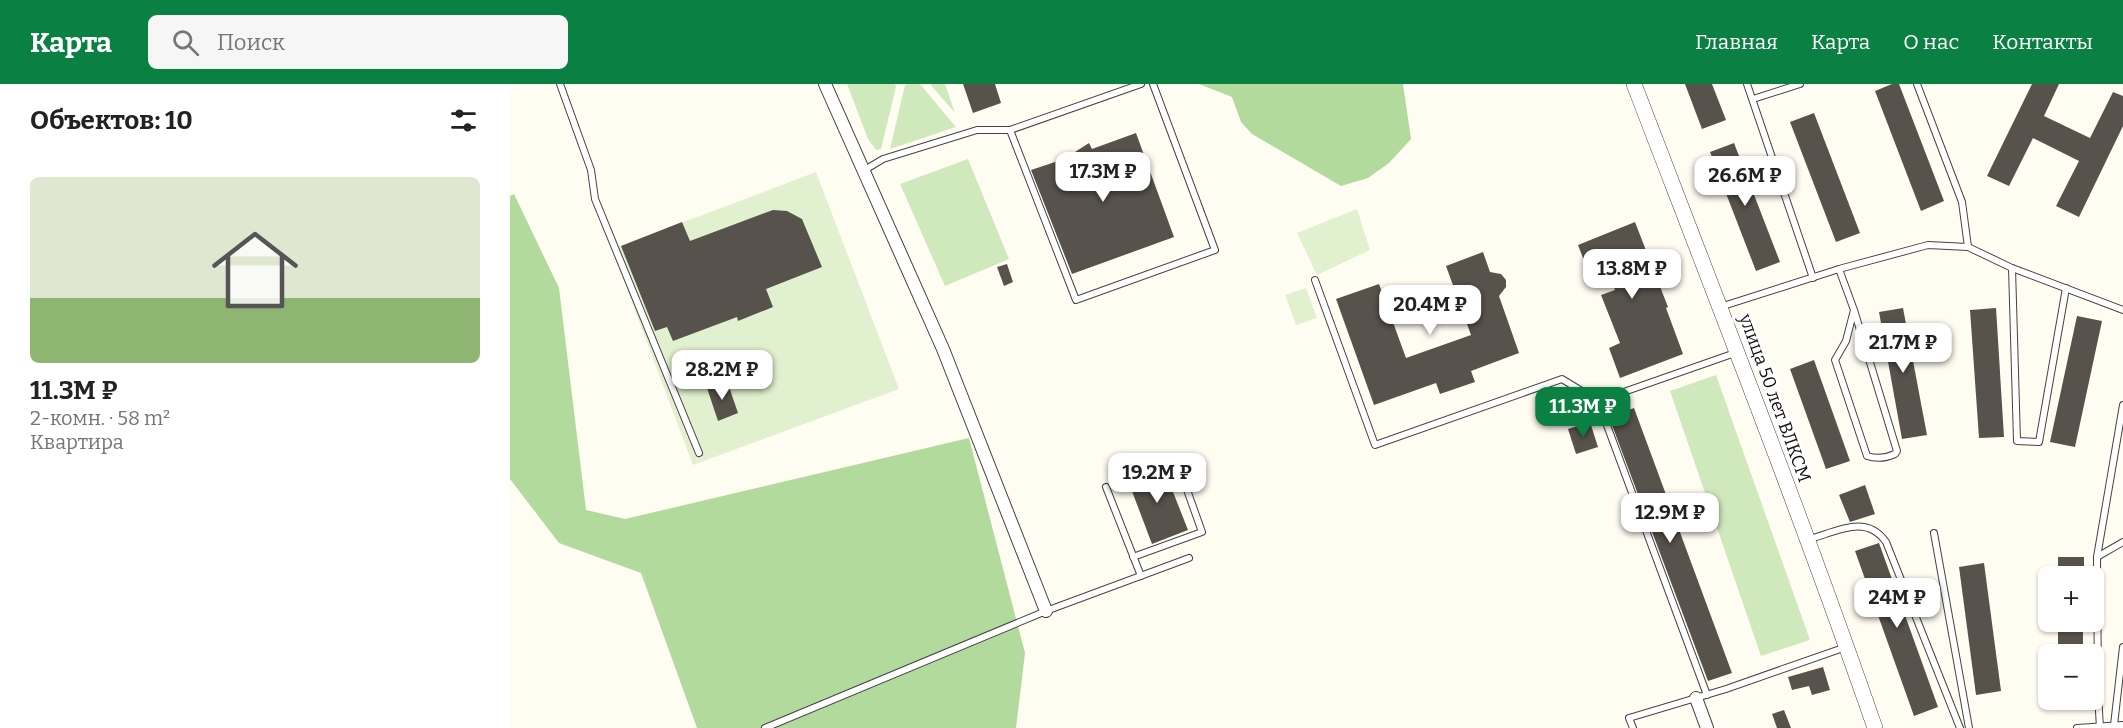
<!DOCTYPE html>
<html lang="ru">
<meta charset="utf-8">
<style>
body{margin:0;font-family:Bitter,serif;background:#f6f6f6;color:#222;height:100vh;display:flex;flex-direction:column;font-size:22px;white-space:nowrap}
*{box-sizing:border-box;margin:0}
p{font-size:20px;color:#767676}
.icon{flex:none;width:33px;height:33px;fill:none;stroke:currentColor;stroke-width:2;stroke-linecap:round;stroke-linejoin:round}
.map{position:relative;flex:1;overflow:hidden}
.details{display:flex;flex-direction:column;background:#fff;width:510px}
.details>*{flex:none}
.tools{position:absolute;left:1528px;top:482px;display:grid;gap:12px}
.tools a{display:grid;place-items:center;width:66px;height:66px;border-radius:9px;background:#fff;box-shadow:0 2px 4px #0004;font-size:30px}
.price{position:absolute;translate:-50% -51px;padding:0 14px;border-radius:12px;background:#fff;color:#222;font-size:20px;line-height:39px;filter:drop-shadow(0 2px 3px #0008)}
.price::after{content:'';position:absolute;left:50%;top:36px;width:18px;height:14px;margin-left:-9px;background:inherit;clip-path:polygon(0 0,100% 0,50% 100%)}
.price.on{background:#0b8043;color:#fff}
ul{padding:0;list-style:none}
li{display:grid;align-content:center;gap:12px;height:318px;padding:0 30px}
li+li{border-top:2px solid #e0e0e0}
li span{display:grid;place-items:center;height:186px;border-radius:9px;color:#555}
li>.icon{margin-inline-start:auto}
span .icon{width:108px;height:108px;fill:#fffc;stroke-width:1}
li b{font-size:26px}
h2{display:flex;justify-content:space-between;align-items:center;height:72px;padding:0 30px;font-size:26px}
header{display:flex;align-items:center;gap:36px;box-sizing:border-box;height:84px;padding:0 30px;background:#0b8043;color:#fff}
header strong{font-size:28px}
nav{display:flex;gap:33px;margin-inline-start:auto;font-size:21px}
.search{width:420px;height:54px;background:#f6f6f6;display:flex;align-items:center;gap:15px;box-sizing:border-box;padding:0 21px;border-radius:9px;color:#767676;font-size:22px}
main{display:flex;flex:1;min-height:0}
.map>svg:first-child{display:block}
.green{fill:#d0e9bc}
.forest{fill:#b2da9c}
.pitch{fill:#e1f0ce}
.building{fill:#58524c}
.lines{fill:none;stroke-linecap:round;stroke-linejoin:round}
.service-casing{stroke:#434343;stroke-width:8}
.minor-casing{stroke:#434343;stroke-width:14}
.tertiary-casing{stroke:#434343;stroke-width:16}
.service{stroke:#fff;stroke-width:6}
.minor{stroke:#fff;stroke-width:12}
.tertiary{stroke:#fff;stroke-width:15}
.labels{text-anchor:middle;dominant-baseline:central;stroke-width:6;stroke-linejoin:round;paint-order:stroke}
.street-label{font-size:18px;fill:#101010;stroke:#fff}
</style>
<header>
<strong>Карта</strong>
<div class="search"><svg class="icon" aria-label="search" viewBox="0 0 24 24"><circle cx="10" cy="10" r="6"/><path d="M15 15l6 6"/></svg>Поиск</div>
<nav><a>Главная</a><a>Карта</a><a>О нас</a><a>Контакты</a></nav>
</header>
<main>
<section class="details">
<h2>Объектов: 10<svg class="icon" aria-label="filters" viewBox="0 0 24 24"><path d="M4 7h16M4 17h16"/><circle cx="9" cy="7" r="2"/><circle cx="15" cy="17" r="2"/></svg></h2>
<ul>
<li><span style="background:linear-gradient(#dfe7d0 65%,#8fb573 0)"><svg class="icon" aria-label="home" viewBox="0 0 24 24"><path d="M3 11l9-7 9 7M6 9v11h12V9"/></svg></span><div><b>11.3M ₽</b><p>2-комн. · 58 m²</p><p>Квартира</p></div></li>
</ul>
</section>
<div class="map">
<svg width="1613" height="644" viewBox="0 0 1613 644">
<rect width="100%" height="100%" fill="#fffdf2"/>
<g class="green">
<path d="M 337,0 L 385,0 L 386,3 L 371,65 L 366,66 L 358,55 Z"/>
<path d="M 398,0 L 410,0 L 446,43 L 380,65 L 395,1 Z"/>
<path d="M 420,0 L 435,0 L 445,29 Z"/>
<path d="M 458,75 L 499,175 L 435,202 L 390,100 Z"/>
<path d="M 1206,291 L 1300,556 L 1251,572 L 1160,307 Z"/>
</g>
<g class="forest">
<path d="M 689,0 L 893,0 L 901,55 L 879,79 L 858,94 L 831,102 L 742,50 L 731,38 L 722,13 Z"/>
<path d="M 4,110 L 49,204 L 76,426 L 115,435 L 459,354 L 515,569 L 506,644 L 187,644 L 131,489 L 49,459 L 0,395 L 0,112 Z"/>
</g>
<g class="pitch">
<path d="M 306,88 L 389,305 L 183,381 L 102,165 Z"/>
<path d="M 847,125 L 860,166 L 807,191 L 787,149 Z"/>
<path d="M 796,204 L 807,234 L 786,241 L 775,211 Z"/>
</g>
<g class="building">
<path d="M 453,0 L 485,0 L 491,19 L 463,29 Z"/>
<path d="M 1175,0 L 1202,0 L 1216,36 L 1192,45 Z"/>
<path d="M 1382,0 L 1389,0 L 1434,117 L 1411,127 L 1365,7 Z"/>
<path d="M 1522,0 L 1549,0 L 1534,32 L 1580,54 L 1603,8 L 1613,12 L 1613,42 L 1569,133 L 1546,122 L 1569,77 L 1523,54 L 1499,102 L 1477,92 Z"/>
<path d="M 1304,29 L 1350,149 L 1326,158 L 1280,38 Z"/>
<path d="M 626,49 L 664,153 L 562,190 L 521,86 L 554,75 L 579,59 L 582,65 Z"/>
<path d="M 1224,59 L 1270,178 L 1246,187 L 1200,68 Z"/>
<path d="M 263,126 L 277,127 L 292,135 L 312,183 L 256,205 L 263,223 L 228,237 L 227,233 L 163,257 L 157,243 L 145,247 L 111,162 L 172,138 L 180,157 Z"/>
<path d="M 1125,138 L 1158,223 L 1156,224 L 1173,270 L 1110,294 L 1099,264 L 1110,259 L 1091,211 L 1105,206 L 1099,189 L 1081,195 L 1068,161 Z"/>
<path d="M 973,168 L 980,188 L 991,190 L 996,196 L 996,203 L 989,212 L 1009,269 L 961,287 L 965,298 L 930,310 L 926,299 L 864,321 L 826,215 L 869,200 L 896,274 L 961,251 L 936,182 Z"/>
<path d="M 497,180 L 503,198 L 494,202 L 487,183 Z"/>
<path d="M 1393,224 L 1417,351 L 1392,355 L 1369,228 Z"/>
<path d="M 1486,224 L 1494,353 L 1469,354 L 1460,226 Z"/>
<path d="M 1567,232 L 1592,237 L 1565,363 L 1540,358 Z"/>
<path d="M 1304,276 L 1340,377 L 1316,385 L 1280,285 Z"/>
<path d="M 217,297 L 228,329 L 208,337 L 197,304 Z"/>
<path d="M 1124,324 L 1222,589 L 1198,597 L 1099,333 Z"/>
<path d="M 1080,338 L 1088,363 L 1066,370 L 1058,345 Z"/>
<path d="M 652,380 L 678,446 L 642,460 L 617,394 Z"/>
<path d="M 1355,401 L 1365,430 L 1340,438 L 1329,411 Z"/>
<path d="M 1369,459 L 1428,623 L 1404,632 L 1345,467 Z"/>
<rect x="1548" y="473" width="26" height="19"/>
<path d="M 1474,479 L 1491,607 L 1466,611 L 1449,483 Z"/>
<rect x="1548" y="537" width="25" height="33"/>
<path d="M 1313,583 L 1320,606 L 1302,611 L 1299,602 L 1282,606 L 1278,593 Z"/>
<path d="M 1274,626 L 1281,644 L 1267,644 L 1262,630 Z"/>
</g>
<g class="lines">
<defs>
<g id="service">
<path d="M 50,0 L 81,86 L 85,115 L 189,369"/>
<path d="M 1237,0 L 1303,194"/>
<path d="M 1407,0 L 1452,118 L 1458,163"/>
<path d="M 1243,15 L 1290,0"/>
<path d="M 500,46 L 566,216 L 705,166 L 643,0"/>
<path d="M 353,87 L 373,75 L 467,46 L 500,46 L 631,0"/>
<path d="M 1502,184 L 1507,357 L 1529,358 L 1556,204"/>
<path d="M 1329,185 L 1344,226 L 1336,257 L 1325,276 L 1357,372 C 1366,375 1376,374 1385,370 L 1387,367 L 1344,226"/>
<path d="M 805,196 L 865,361 L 1052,295 L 1088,317"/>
<path d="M 1210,223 L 1329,185 L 1418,161 L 1458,163 L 1502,184 L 1613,226"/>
<path d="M 596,403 L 631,492"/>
<path d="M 1424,449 L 1459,644"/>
<path d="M 1297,456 C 1326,448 1356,429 1376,458 L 1450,644"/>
<path d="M 623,473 L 692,448 L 671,389"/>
<path d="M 1587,473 L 1613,458"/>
<path d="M 1197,611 L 1088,317 L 1225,269"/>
<path d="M 1604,641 L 1613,563"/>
<path d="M 255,644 L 536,527 L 679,474"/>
<path d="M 1123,644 L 1119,634 L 1216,605 L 1336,563"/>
<path d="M 1567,644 L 1613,641"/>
<path d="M 1590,644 L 1588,610 L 1587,473 L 1613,321"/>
</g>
<g id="minor">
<path d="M 315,0 L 433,265 L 536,527"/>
<path d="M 1186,614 L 1197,644"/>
</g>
<path id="tertiary" d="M 1124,0 C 1206,214 1290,428 1365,644"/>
</defs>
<use href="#service" class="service-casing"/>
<use href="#minor" class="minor-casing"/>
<use href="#tertiary" class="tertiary-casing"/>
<use href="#service" class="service"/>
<use href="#minor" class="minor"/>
<use href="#tertiary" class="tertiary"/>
</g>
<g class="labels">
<g class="street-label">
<text transform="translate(1265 314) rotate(70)">улица 50 лет ВЛКСМ</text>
</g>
</g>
</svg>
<div class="tools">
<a>+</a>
<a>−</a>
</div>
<b class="price" style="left:593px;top:119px">17.3M ₽</b>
<b class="price" style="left:1235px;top:123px">26.6M ₽</b>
<b class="price" style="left:1122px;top:216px">13.8M ₽</b>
<b class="price" style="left:920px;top:252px">20.4M ₽</b>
<b class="price" style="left:1393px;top:290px">21.7M ₽</b>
<b class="price" style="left:212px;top:317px">28.2M ₽</b>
<b class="price on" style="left:1073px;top:354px">11.3M ₽</b>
<b class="price" style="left:647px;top:420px">19.2M ₽</b>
<b class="price" style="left:1160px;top:460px">12.9M ₽</b>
<b class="price" style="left:1387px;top:545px">24M ₽</b>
</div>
</main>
